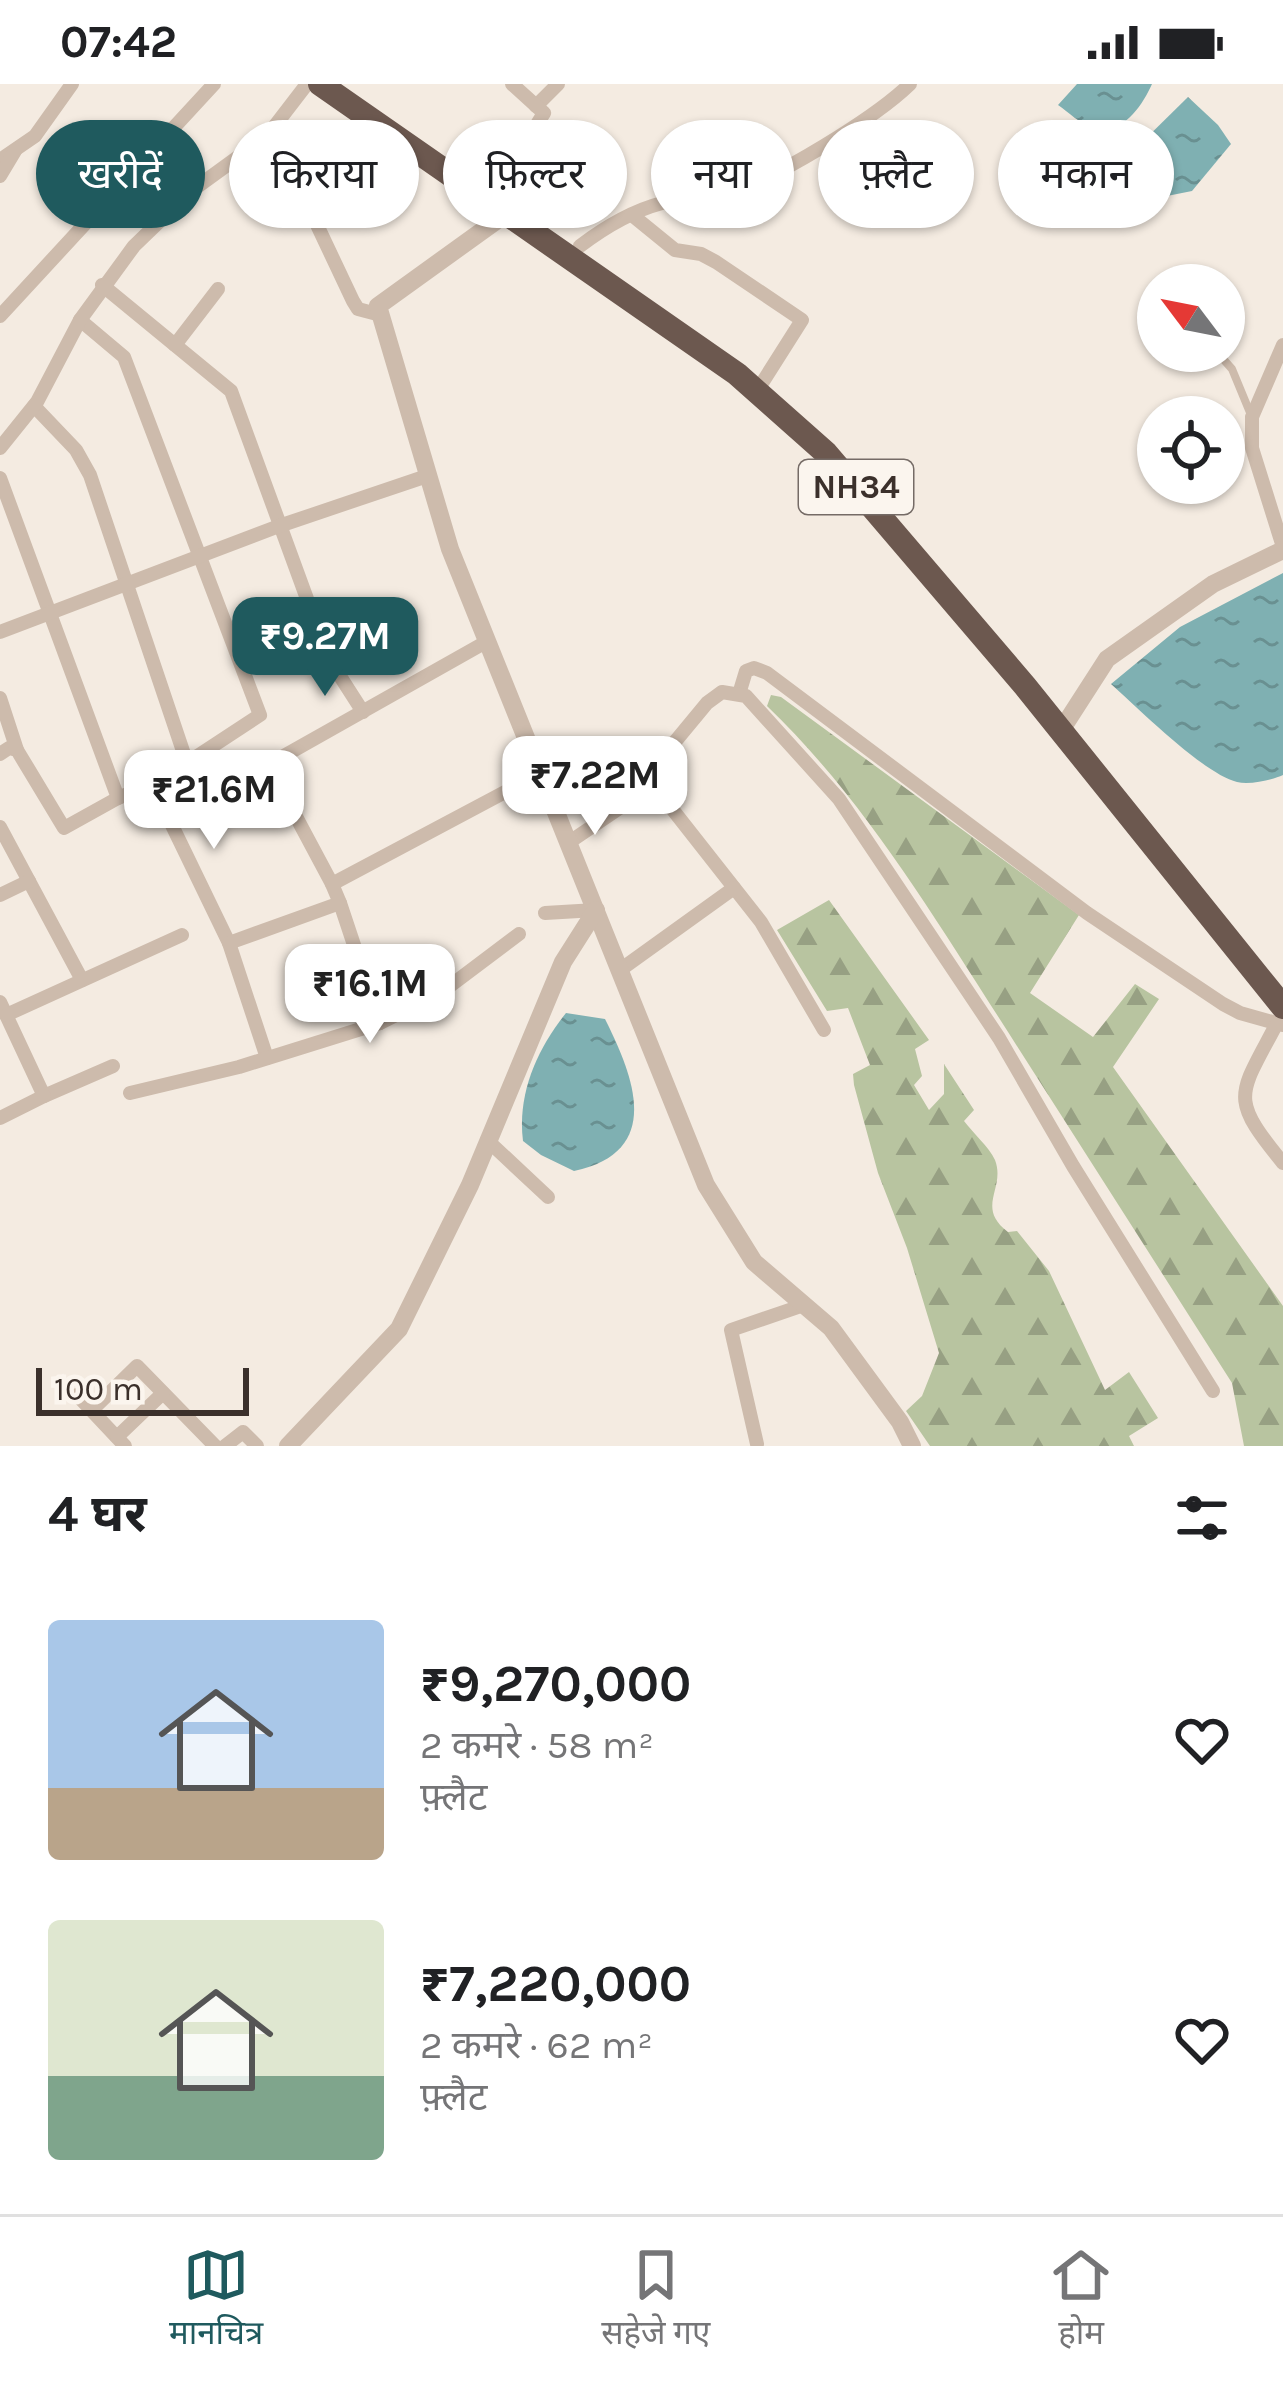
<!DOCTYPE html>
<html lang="hi">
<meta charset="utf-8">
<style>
body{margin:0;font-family:Karla,"Noto Sans Devanagari",sans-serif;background:#f2f2f2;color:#202124;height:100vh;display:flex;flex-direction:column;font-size:45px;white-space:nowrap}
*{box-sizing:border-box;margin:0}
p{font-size:39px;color:#757577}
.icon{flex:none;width:66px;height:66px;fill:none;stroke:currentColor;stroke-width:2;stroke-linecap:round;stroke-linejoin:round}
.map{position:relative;height:1362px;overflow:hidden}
.drawer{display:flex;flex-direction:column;background:#fff;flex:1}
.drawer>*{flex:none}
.banner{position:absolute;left:36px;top:36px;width:1212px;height:108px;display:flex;gap:24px}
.needle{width:78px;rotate:302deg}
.tools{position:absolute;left:1137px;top:180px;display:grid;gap:24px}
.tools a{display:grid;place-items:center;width:108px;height:108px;border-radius:50%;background:#fff;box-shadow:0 3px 9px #0004;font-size:60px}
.scale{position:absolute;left:36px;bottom:30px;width:213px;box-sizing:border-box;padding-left:12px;border:6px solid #3b302b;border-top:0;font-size:33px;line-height:42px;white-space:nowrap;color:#3b302b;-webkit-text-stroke:9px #fbf5ee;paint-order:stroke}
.price{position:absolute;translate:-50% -102px;padding:0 27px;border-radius:24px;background:#fff;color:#222;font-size:39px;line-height:78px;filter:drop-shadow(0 3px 6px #0008)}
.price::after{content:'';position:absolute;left:50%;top:72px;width:36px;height:27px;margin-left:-18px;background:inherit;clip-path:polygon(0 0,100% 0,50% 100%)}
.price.on{background:#1f5a5e;color:#fff}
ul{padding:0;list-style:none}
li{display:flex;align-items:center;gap:36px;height:300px;padding:0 48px}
li span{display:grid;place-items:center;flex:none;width:336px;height:240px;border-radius:12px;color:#555}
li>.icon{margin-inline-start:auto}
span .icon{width:144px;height:144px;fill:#fffc;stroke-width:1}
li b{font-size:51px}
h2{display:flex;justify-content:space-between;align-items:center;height:144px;padding:0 48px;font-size:51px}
.tag{padding:0 42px;border-radius:54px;background:#fff;box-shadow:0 3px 9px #0004;font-size:42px;line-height:108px}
.tag.on{background:#1f5a5e;color:#fff}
.status{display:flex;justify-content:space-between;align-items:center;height:84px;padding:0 60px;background:#fff;direction:ltr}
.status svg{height:33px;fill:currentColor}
.menu{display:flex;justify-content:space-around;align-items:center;height:168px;border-top:3px solid #e0e0e0;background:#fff;font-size:33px;color:#757577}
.menu a{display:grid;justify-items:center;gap:6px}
.menu .on{color:#1f5a5e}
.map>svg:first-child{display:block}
.forest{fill:url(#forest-firs)}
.water{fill:url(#water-ripples)}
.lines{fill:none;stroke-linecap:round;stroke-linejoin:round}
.service{stroke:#cdbbac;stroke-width:8}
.minor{stroke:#cdbbac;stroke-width:14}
.tertiary{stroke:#cdbbac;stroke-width:18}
.trunk{stroke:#6c584f;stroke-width:24}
.labels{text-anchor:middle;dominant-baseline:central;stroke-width:9;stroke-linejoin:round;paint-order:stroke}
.shield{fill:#fbf5ee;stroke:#756b66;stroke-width:3}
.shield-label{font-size:33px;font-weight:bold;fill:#3b302b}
</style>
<div class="status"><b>07:42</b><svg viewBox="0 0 49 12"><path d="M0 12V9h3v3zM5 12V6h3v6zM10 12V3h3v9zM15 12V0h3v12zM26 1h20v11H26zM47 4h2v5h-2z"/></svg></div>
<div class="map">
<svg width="1283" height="1362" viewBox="0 0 1283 1362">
<defs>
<pattern id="forest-firs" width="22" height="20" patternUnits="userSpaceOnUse" patternTransform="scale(3)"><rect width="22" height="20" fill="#b8c4a0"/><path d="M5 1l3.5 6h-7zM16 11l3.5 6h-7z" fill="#97a083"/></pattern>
<pattern id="water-ripples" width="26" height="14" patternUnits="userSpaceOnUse" patternTransform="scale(3)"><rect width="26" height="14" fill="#7fb0b2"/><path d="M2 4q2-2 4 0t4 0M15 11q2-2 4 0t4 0" fill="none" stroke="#699091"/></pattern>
</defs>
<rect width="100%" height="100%" fill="#f4ebe1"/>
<g class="forest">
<path d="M 771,611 L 781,613 L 1079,831 L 1030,909 L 1093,953 L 1135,900 L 1159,915 L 1113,983 L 1283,1222 L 1283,1362 L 1244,1362 L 1232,1299 C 1155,1178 1078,1058 1001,937 C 931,828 861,712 767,622 Z"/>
<path d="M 829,816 L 929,956 L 915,965 L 922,992 L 914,1001 L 929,1026 L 944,1010 L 944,980 L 974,1026 L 964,1037 C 973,1049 989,1063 995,1076 C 1006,1105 975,1123 1008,1148 L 1017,1147 L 1049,1187 L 1105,1306 L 1129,1288 L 1158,1334 L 1129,1352 L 1134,1362 L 930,1362 L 906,1327 L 922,1312 L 939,1269 L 907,1164 L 878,1089 L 854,1001 L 853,990 L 870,981 L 848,924 L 827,927 L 777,846 Z"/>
</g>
<g class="water">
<path d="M 1077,0 L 1152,0 C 1142,22 1122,53 1092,44 C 1081,40 1068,28 1058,21 Z"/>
<path d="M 1188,13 L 1218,41 L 1231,60 L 1192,107 L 1167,112 L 1147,100 L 1126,74 Z"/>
<path d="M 1283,489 L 1283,691 C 1272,696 1250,701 1237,698 C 1204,690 1138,624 1111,600 L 1180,543 Z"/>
<path d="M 566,929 L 605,935 C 635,995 663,1068 574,1087 L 541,1071 L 523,1057 C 517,1010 537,965 566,929 Z"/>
</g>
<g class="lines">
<path class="service" d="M 1216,267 L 1232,285 L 1251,331"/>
<g class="minor">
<path d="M 536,22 L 558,0"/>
<path d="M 267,52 L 310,126 L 353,217 L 358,225 L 377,230"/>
<path d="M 0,76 L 35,52 L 72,0"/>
<path d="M 0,92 L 15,67"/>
<path d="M 498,104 L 544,29 L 512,0"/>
<path d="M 632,131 L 675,166 L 701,170 L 716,178 L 802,236 L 757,307"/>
<path d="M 580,162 C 605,143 632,127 662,119 C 683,114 706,116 727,110 C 774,96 875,34 910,0"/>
<path d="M 102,201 L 231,307 L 329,575 L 363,628"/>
<path d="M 0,232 L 214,0"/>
<path d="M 80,236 L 124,273 L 260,631 L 161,696 L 118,714"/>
<path d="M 175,261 L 218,205"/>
<path d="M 1283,261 L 1252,333 L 1252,364 L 1283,463"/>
<path d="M 34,322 L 76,366 L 90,391 L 187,679"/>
<path d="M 0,364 L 37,318 L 80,236 L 134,162 L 190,108 L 267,52 L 307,0"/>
<path d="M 0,394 L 118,714 L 64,744 L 17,666 L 9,664 L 0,670"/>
<path d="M 0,548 L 279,442 L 427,392"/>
<path d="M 739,610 L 746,587 L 754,584 L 767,589 L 1087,829 L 1223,920 L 1240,929 L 1283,941"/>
<path d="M 0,614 L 17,666"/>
<path d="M 269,682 L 332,800"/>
<path d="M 647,693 L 761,838 L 824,946"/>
<path d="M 152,700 L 229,859"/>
<path d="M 172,735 L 486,558"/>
<path d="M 0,743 L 82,896"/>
<path d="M 568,759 L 621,723 L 707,619 L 722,608 L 746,612 L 839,715 L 999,954 L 1073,1082 L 1213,1307"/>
<path d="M 0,811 L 29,797"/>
<path d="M 340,819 L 380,939 L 442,908 L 519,850"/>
<path d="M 545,829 L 596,826"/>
<path d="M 620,886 L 734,804"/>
<path d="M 0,918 L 44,1012 L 113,982"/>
<path d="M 6,931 L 182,851"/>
<path d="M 1277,939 C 1239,1012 1228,1012 1283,1079"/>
<path d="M 267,974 L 229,859 L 340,819 L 332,800 L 539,690"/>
<path d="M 130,1009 L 239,983 L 380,939"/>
<path d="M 0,1034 L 44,1012"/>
<path d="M 487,1056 L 548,1113"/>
<path d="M 77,1311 L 125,1362"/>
<path d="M 92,1326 L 137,1282 L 215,1362"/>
<path d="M 117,1353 L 163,1309"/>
<path d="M 757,1360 L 731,1246 L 804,1221"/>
<path d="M 225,1362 L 243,1348 L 257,1362"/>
</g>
<g class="tertiary">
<path d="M 507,129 L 378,222 L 450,465 L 706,1101 L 754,1178 L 831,1244 L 900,1338 L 912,1362"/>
<path d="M 1060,648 L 1107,575 L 1213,500 L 1283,466"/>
<path d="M 288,1362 L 399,1245 L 470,1101 L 563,878 L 596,826"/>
</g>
<path class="trunk" d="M 320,0 L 737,290 L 826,369 L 1025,602 L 1283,923"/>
</g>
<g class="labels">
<rect class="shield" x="799" y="376" width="114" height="54" rx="9"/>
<g class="shield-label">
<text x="856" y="403">NH34</text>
</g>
</g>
</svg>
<div class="tools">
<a><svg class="needle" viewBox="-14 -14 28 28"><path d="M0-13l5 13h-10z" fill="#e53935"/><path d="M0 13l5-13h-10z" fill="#757577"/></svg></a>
<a><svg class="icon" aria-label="locate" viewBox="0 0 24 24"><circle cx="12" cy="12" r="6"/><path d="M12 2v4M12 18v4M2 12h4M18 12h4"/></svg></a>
</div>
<div class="scale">100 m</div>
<b class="price on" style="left:325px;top:615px">₹9.27M</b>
<b class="price" style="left:595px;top:754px">₹7.22M</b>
<b class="price" style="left:214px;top:768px">₹21.6M</b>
<b class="price" style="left:370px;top:962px">₹16.1M</b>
<div class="banner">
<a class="tag on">खरीदें</a>
<a class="tag">किराया</a>
<a class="tag">फ़िल्टर</a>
<a class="tag">नया</a>
<a class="tag">फ़्लैट</a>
<a class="tag">मकान</a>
</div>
</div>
<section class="drawer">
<h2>4 घर<svg class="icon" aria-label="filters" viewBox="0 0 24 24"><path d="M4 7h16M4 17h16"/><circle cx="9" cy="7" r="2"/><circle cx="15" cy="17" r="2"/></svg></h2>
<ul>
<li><span style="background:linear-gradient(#a9c7e8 70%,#b9a48a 0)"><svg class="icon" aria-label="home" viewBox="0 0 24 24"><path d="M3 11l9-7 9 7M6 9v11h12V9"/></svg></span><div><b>₹9,270,000</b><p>2 कमरे · 58 m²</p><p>फ़्लैट</p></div><svg class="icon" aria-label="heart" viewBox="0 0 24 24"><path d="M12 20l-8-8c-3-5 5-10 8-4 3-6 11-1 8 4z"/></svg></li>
<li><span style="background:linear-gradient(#dfe7d0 65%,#7fa58c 0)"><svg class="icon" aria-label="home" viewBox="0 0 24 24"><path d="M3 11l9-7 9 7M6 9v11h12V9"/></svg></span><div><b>₹7,220,000</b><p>2 कमरे · 62 m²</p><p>फ़्लैट</p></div><svg class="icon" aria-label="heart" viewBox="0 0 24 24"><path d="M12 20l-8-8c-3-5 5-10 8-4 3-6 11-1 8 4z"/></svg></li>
</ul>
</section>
<nav class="menu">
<a class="on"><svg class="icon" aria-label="map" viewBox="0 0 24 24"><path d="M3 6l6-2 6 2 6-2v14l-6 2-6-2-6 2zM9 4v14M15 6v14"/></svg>मानचित्र</a>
<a><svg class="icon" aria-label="saved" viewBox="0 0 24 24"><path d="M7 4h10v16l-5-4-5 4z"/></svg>सहेजे गए</a>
<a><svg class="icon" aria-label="home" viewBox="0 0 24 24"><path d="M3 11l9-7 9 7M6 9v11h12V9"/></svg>होम</a>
</nav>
